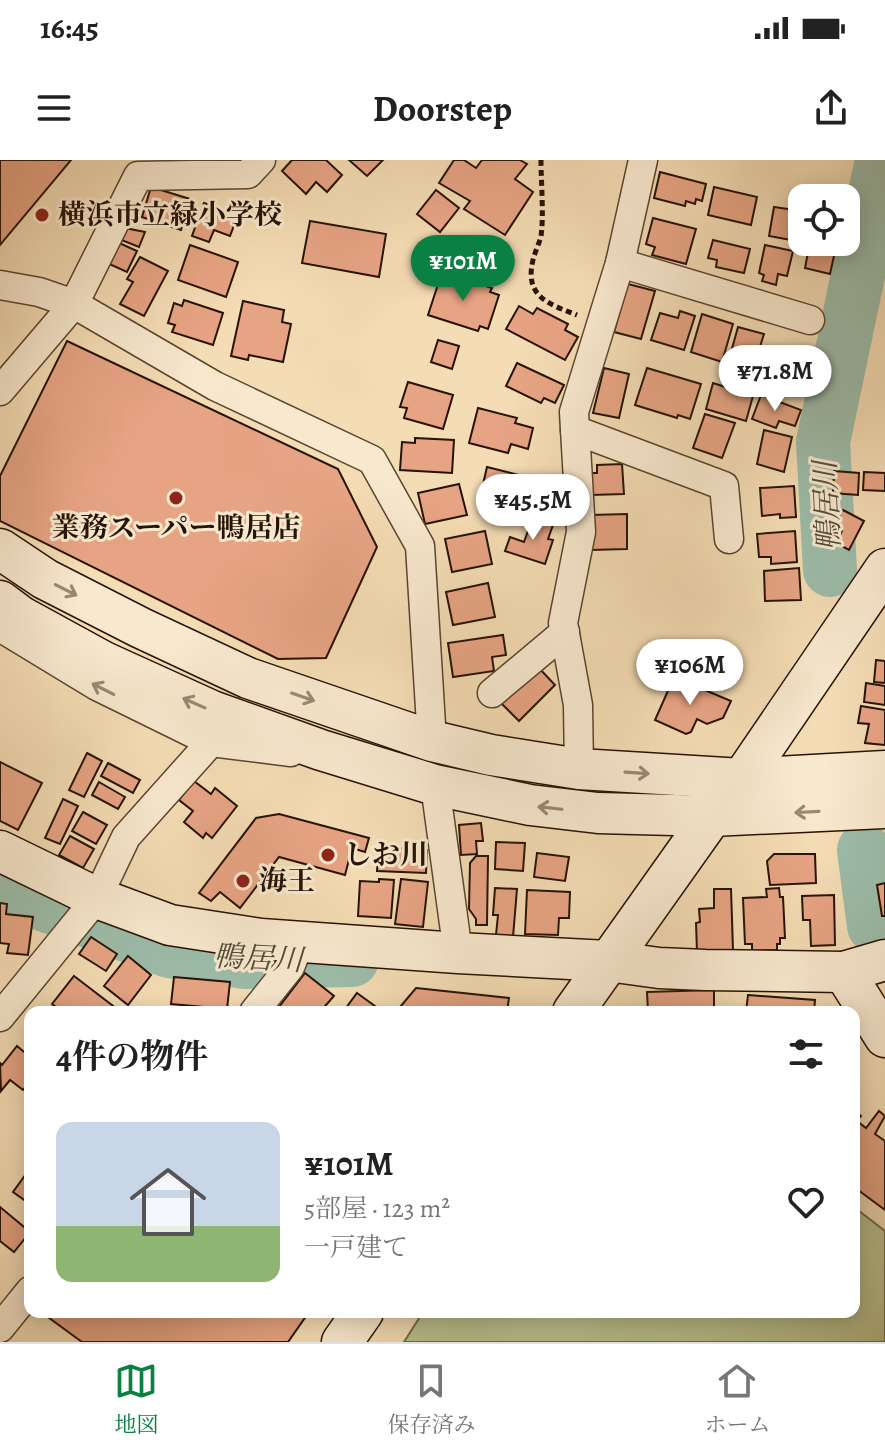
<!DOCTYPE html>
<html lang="ja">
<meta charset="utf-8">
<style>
body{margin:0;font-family:Alegreya,"Noto Serif JP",serif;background:#f2f2f2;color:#222;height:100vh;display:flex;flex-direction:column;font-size:30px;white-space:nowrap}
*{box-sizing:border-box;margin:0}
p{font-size:26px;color:#767676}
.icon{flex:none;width:44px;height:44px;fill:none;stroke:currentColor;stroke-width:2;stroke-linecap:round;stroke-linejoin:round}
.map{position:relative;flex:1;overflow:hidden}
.sheet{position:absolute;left:24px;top:846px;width:836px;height:312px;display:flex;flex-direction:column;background:#fff;border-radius:16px;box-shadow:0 4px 20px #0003}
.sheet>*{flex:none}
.controls{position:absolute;left:788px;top:24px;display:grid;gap:16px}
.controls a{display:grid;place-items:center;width:72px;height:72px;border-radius:16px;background:#fff;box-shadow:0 4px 20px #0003;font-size:40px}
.price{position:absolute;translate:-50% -68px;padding:0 18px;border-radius:28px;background:#fff;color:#222;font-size:26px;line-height:52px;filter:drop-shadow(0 2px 4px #0008)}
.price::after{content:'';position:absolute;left:50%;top:48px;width:24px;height:18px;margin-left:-12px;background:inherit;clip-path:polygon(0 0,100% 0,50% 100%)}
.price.current{background:#0b8043;color:#fff}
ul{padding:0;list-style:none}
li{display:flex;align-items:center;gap:24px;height:200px;padding:0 32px}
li+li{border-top:2px solid #e0e0e0}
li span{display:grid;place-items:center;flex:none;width:224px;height:160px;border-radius:16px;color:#555}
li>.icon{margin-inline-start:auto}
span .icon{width:96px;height:96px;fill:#fffc;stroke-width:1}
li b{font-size:34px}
h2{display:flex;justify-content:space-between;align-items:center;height:96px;padding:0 32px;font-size:34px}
.status{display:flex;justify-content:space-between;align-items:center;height:56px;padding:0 40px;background:#fff;direction:ltr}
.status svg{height:22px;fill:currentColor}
header{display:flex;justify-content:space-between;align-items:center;height:104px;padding:0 32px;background:#fff;font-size:36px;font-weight:600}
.tab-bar{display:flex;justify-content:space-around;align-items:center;height:112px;border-top:2px solid #e0e0e0;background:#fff;font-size:22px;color:#767676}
.tab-bar a{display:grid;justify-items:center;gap:4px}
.tab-bar .current{color:#0b8043}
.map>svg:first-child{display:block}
.green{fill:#b8c18f;stroke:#706a49;stroke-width:2}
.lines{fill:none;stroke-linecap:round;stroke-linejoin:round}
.river{stroke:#9cbca9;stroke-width:54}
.building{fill:#e7a484;stroke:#271303;stroke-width:2}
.street-casing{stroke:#5a452f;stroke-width:31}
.secondary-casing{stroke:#271303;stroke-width:43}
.path{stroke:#271303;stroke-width:5;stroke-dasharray:6 4;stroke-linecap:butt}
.street{stroke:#f8e8ce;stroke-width:28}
.secondary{stroke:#f8e8ce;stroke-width:40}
.oneway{stroke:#9a8873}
.poi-dot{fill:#8f2418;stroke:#f8e8ce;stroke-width:3}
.labels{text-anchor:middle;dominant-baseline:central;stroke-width:6;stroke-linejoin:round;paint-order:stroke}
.poi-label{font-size:28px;font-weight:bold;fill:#271303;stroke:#f8e8ce;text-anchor:start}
.water-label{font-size:30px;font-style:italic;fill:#504e3d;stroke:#f8e8ce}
</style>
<div class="status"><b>16:45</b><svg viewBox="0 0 49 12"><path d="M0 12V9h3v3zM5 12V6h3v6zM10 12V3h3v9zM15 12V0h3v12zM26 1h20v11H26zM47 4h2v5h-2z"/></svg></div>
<header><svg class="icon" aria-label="menu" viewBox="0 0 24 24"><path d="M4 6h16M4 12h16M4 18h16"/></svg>Doorstep<svg class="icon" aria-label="share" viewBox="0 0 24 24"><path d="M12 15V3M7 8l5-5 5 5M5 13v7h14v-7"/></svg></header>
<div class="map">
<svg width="885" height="1182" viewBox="0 0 885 1182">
<rect width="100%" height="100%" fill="#f4dcb4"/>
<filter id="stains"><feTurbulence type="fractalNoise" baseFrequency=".0025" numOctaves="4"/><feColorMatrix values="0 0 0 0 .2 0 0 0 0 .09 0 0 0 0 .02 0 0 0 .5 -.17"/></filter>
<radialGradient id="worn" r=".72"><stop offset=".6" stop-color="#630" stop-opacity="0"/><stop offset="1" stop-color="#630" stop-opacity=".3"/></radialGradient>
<path class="green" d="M 854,1047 L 885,1071 L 885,1182 L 404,1182 L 423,1152 L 854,1152 Z"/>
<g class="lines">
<g class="river">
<path d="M 830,410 L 823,282 L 882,0"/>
<path d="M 864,690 L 874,766"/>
<path d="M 0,720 L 45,745 L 169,791 L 245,802 L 352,800"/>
</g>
</g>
<g class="building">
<path d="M 0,0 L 71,0 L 0,85 Z"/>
<path d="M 292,0 L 326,0 L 342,15 L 327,32 L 316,22 L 306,34 L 282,11 Z"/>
<path d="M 349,0 L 383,0 L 367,16 Z"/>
<path d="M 454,0 L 464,0 L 476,8 L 482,0 L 520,0 L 527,4 L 515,19 L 533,32 L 505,75 L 464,49 L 470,41 L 439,23 Z"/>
<path d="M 660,12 L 706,24 L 702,41 L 696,39 L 695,44 L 686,41 L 685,46 L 654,38 Z"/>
<path d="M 151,27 L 190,39 L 181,70 L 142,57 Z"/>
<path d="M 714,27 L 757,37 L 751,65 L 708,55 Z"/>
<path d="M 436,30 L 459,48 L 440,72 L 417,54 Z"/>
<path d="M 204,43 L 238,55 L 230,76 L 214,70 L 209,82 L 192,76 Z"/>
<path d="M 774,47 L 802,51 L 802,82 L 769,76 Z"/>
<path d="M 653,58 L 696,69 L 686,104 L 652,95 L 655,87 L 646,84 Z"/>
<path d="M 310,61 L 386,74 L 379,117 L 302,103 Z"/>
<path d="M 125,68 L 145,72 L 139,87 L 119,79 Z"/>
<path d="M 713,80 L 750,89 L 744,113 L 716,107 L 717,100 L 708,98 Z"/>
<path d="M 117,82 L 137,91 L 127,112 L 107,103 Z"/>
<path d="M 810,82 L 837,82 L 830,114 L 805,108 Z"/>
<path d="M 190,85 L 238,102 L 226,137 L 178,120 Z"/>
<path d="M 765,85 L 793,91 L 787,116 L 778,114 L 776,125 L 762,121 L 764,115 L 759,113 Z"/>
<path d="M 140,97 L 168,111 L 144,156 L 120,144 L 133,122 L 127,119 Z"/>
<path d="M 442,112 L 492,128 L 490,132 L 499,135 L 488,169 L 480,166 L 478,171 L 428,155 Z"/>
<path d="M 628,124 L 655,131 L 641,179 L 614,172 Z"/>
<path d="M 184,140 L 223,153 L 213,185 L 172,172 L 175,165 L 168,163 L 174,143 L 182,146 Z"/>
<path d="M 243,141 L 284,150 L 282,162 L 291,164 L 283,202 L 249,195 L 248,200 L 231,196 Z"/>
<path d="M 519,146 L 533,154 L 537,148 L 568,164 L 565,170 L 578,177 L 565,200 L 506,169 Z"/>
<path d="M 680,151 L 695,156 L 684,190 L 651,180 L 660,153 L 678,158 Z"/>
<path d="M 702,154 L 733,164 L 722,202 L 691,192 Z"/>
<path d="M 738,167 L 764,174 L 759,190 L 766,192 L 760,218 L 726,210 Z"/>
<path d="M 438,180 L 459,186 L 452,209 L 431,202 Z"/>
<path d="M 67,181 L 338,309 L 377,387 L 326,498 L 278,499 L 0,361 L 0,316 Z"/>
<path d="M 789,186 L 808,189 L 804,217 L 798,217 L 796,232 L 770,228 L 773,205 L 786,207 Z"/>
<path d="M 517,203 L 564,225 L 555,243 L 544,238 L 541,243 L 506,226 Z"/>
<path d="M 604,208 L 629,214 L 619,258 L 593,253 Z"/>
<path d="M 647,208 L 701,224 L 690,259 L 678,255 L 677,258 L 635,245 Z"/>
<path d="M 408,222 L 453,235 L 443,269 L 404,258 L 407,248 L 400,247 Z"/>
<path d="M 713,223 L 753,236 L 746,261 L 706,249 Z"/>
<path d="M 761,235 L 801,250 L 795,266 L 779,261 L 776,268 L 752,259 Z"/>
<path d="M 478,248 L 517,258 L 515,263 L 533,268 L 528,289 L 511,284 L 508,293 L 469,283 Z"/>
<path d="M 705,254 L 735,263 L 722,298 L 693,288 Z"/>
<path d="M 764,270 L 792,277 L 784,312 L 757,304 Z"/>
<path d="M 415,278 L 454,280 L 452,313 L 400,310 L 402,282 L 415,283 Z"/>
<path d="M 622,304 L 624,334 L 591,335 L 590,313 L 597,313 L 597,305 Z"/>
<path d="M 487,307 L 554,324 L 547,350 L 523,344 L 521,352 L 479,342 Z"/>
<path d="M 834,311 L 859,313 L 858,335 L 833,333 Z"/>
<path d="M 864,312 L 885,313 L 885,331 L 863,330 Z"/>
<path d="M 459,324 L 467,355 L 425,364 L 418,333 Z"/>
<path d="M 794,326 L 796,357 L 780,358 L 780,354 L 762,356 L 760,328 Z"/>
<path d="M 843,350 L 864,361 L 849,390 L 836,383 L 842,371 L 834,367 Z"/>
<path d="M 627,354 L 627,389 L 590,390 L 590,355 Z"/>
<path d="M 533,357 L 553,365 L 548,379 L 553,380 L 545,404 L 505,391 L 510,377 L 524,382 Z"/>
<path d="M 485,371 L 492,404 L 452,412 L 445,379 Z"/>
<path d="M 795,371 L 797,402 L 771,404 L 771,397 L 759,397 L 757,374 Z"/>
<path d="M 799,408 L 801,440 L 765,441 L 764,411 Z"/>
<path d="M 488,423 L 495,457 L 453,465 L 446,432 Z"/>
<path d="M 503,475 L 506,495 L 492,497 L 494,511 L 453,517 L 448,483 Z"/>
<path d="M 876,500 L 885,501 L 885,523 L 874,522 Z"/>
<path d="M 537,506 L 555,525 L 519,561 L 500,542 Z"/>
<path d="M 674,517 L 731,541 L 723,558 L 707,564 L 697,559 L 691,572 L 686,574 L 655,560 Z"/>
<path d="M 866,523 L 885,526 L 885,545 L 864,542 Z"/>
<path d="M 861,546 L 885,550 L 885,585 L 865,583 L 869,564 L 858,563 Z"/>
<path d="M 87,593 L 102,601 L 84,637 L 69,630 Z"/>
<path d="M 0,602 L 42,623 L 18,670 L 0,661 Z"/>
<path d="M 108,603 L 140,620 L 133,633 L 101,616 Z"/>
<path d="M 194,621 L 211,634 L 215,628 L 237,646 L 212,678 L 206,673 L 203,678 L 184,662 L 193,651 L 179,640 Z"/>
<path d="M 99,622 L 125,637 L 118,649 L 92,635 Z"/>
<path d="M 63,639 L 78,646 L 60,684 L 45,678 Z"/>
<path d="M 83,652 L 107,665 L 96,684 L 72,671 Z"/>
<path d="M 279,654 L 369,678 L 365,692 L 352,688 L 345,715 L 279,697 L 240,748 L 220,732 L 211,741 L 199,733 L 256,658 Z"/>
<path d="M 481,663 L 483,681 L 476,681 L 477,694 L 461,695 L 459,665 Z"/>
<path d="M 70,676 L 94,689 L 83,708 L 59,695 Z"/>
<path d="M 496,682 L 525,683 L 523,711 L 495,709 Z"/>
<path d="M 379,687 L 427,690 L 426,713 L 377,711 Z"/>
<path d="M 537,693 L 569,697 L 565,721 L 534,717 Z"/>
<path d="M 774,694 L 815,694 L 816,723 L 770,725 L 767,701 Z"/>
<path d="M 476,696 L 488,696 L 487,765 L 476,765 L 476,759 L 469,749 L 470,703 Z"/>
<path d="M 379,719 L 394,720 L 391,758 L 358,756 L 360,721 L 379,722 Z"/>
<path d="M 401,719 L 428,722 L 423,767 L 395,764 Z"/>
<path d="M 885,723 L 885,756 L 882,756 L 877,725 Z"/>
<path d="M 495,728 L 517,729 L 513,777 L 496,775 L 498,755 L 493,755 Z"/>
<path d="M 779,728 L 780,737 L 783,737 L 785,778 L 780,778 L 780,784 L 777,784 L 777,790 L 752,791 L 752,784 L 745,784 L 743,738 L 767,737 L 766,729 Z"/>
<path d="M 714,729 L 731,729 L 733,790 L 697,792 L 696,763 L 700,762 L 699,749 L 714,748 Z"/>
<path d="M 527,730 L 570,732 L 569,758 L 559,758 L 558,775 L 525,774 Z"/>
<path d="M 834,735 L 835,785 L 811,786 L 810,760 L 803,760 L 802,736 Z"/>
<path d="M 0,743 L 7,744 L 6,754 L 33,757 L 28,795 L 7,793 L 9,784 L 0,783 Z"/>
<path d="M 91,777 L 117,794 L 106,811 L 79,794 Z"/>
<path d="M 128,796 L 151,815 L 128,845 L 104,826 Z"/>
<path d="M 305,813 L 334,836 L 320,852 L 286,852 L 279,847 Z"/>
<path d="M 74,816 L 121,852 L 63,852 L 52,844 Z"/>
<path d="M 174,817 L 230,822 L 227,849 L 171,844 Z"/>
<path d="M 416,828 L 509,838 L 507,852 L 416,852 L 400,847 Z"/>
<path d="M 714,830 L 714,852 L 648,852 L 647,832 Z"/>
<path d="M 357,833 L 379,849 L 377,852 L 343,852 Z"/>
<path d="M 748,835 L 815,840 L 814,851 L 818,852 L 746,852 Z"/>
<path d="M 17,886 L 30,897 L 30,922 L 23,930 L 10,920 L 1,931 L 0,903 L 2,905 Z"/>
<path d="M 854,951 L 861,956 L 857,961 L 866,968 L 879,951 L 885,956 L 875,974 L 885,981 L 885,1050 L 854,1027 Z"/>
<path d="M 26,1014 L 30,1016 L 30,1044 L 13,1032 Z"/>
<path d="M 0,1047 L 30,1072 L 14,1092 L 0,1081 Z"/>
<path d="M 41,1152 L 309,1152 L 288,1182 L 82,1182 Z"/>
</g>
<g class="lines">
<defs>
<g id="street">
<path d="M 620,103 L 810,160"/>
<path d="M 0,125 L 39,132 L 74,144 L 215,226 L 372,300 L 420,386 L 432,581"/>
<path d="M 0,231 L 74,144 L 138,16 L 248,14 L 261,0"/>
<path d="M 575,270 L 724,326 L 729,379"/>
<path d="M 0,467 L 97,526 L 211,582 L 291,592"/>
<path d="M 492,533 L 565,472"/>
<path d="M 579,609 L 578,545 L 563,463 L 581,372 L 574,252 L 620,103 L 643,0"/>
<path d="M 435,625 L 458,793"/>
<path d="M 254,852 L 290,807 L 300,782"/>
<path d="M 0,857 L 97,738 L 126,677 L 211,582"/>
<path d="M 0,1168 L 30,1131"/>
</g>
<g id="secondary">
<path d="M 0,389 L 45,419 L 141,468 L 248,518 L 432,581 L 491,595 L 579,609 L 742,619 L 885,611"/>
<path d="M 0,441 L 20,456 L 104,502 L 212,551 L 321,590 L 435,625 L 530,645 L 598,653 L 712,656 L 885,648"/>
<path d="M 0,691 L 97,738 L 170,765 L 261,779 L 458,793 L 608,801 L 659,808 L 705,810 L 844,812 L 885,800"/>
<path d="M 844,812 L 885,877"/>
<path d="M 573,852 L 712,656 L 742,619 L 885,409"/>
<path d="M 342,1182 L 363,1152"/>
</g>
</defs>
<use href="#street" class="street-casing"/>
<use href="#secondary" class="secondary-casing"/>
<path class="path" d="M 541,0 C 541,22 544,56 541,76 C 539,84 535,92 533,100 C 524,137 549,144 577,155"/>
<use href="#street" class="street"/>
<use href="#secondary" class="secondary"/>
</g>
<defs><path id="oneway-shaft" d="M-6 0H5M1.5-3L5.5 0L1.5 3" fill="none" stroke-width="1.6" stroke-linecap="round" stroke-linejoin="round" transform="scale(2)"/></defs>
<g class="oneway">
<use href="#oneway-shaft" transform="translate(66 430) rotate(27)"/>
<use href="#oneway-shaft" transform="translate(103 529) rotate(-153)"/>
<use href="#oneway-shaft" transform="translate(303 537) rotate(19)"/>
<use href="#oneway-shaft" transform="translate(194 543) rotate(-156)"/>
<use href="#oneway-shaft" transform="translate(637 613) rotate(4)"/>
<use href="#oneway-shaft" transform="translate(550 648) rotate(-174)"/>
<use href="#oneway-shaft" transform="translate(807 652) rotate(177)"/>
</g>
<g class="poi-dot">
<circle cx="42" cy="55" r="8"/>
<circle cx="176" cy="338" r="8"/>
<circle cx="328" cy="695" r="8"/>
<circle cx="243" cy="721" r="8"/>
</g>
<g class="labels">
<g class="poi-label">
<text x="58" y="55">横浜市立緑小学校</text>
<text x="176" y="368" text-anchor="middle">業務スーパー鴨居店</text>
<text x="344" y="695">しお川</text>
<text x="259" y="721">海王</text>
</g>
<g class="water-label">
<text transform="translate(827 346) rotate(-93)">鴨居川</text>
<text transform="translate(258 798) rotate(3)">鴨居川</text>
</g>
</g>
<rect width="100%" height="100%" filter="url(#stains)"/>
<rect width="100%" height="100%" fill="url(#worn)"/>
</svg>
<div class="controls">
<a><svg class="icon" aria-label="locate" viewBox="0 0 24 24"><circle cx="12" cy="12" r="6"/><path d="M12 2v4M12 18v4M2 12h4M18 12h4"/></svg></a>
</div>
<b class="price current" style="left:463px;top:143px">¥101M</b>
<b class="price" style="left:775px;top:253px">¥71.8M</b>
<b class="price" style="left:533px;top:382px">¥45.5M</b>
<b class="price" style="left:690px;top:547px">¥106M</b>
<section class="sheet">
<h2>4件の物件<svg class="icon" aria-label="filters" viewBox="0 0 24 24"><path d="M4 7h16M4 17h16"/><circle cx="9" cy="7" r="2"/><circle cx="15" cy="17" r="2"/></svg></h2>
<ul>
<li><span style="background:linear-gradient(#c9d6e8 65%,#8fb573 0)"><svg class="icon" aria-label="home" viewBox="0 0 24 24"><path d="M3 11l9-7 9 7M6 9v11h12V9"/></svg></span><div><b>¥101M</b><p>5部屋 · 123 m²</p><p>一戸建て</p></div><svg class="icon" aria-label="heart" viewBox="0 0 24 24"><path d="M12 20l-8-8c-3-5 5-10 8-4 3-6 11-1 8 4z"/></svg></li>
</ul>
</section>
</div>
<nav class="tab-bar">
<a class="current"><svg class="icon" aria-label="map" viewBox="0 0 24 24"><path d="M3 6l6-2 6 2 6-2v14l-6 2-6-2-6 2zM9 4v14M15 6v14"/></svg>地図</a>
<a><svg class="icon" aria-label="saved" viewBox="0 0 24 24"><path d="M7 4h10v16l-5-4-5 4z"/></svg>保存済み</a>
<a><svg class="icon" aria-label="home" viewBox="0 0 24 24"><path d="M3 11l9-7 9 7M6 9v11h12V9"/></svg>ホーム</a>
</nav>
